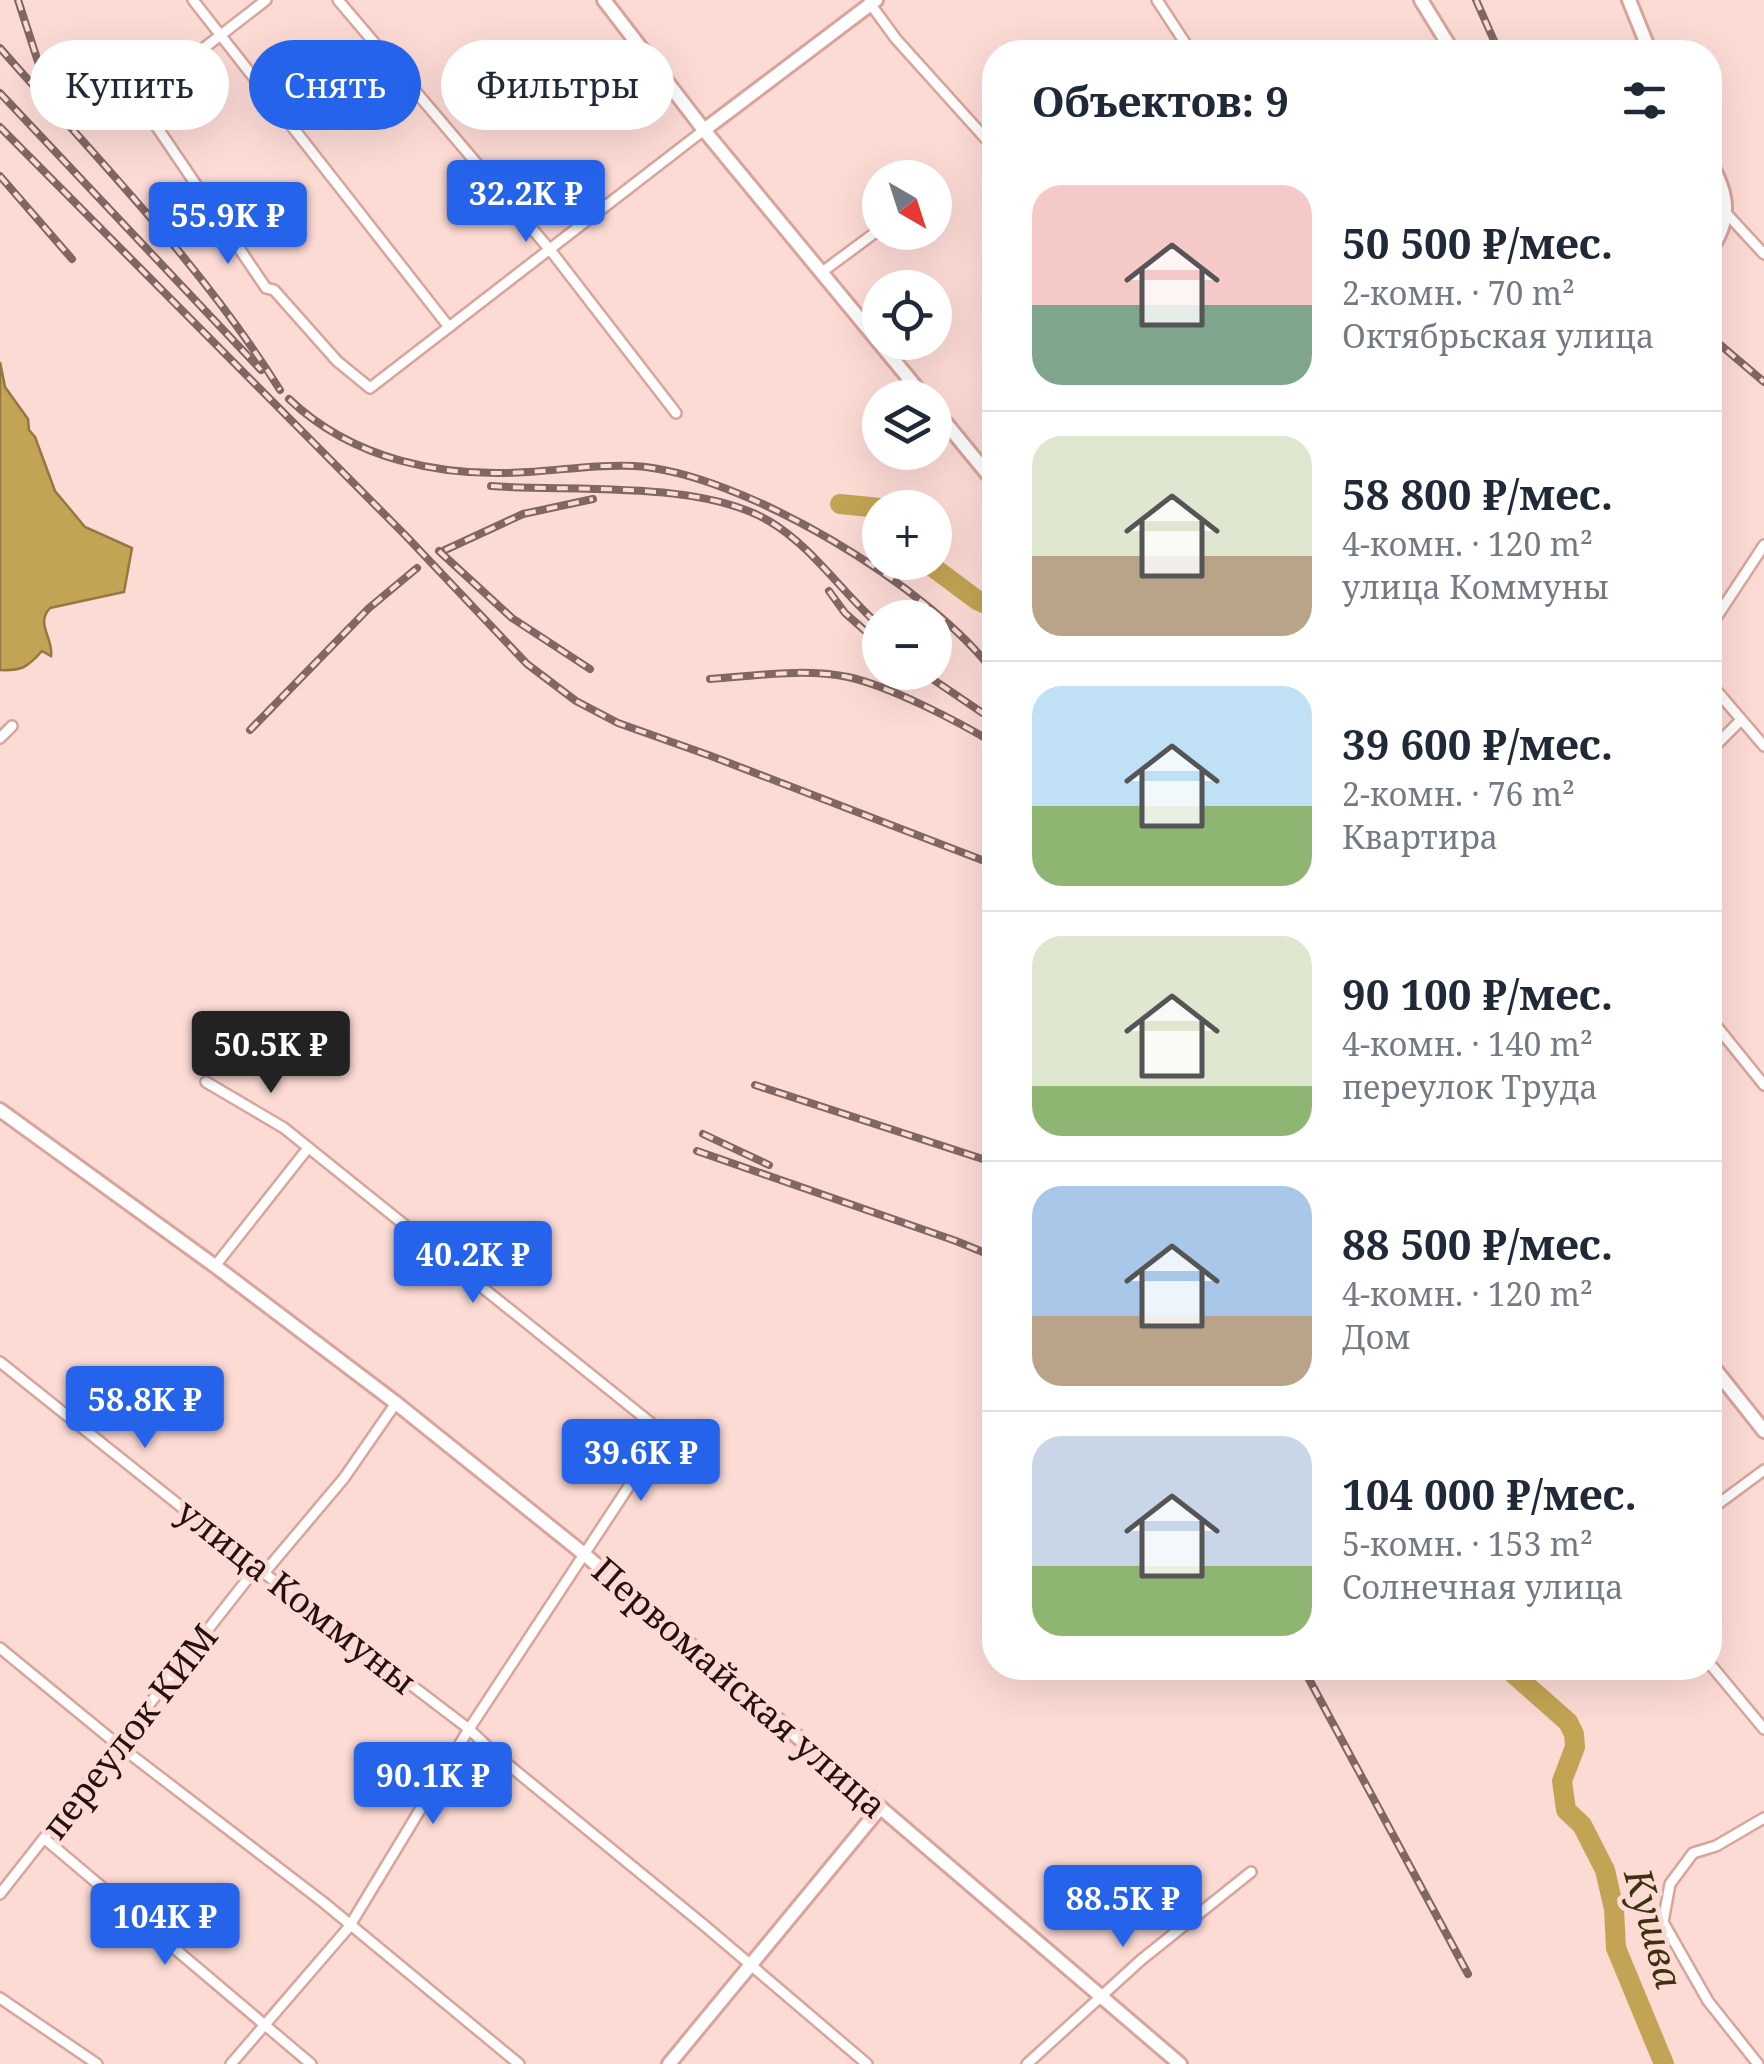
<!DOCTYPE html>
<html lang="ru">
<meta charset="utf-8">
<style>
body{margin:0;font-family:"Noto Serif",serif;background:#f2f2f3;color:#1f2937;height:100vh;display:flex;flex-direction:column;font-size:38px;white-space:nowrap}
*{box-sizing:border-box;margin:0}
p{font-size:32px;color:#747a83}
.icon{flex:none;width:55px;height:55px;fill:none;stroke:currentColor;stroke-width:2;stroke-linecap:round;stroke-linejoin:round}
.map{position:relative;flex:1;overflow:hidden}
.side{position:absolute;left:982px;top:40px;width:740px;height:1640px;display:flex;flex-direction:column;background:#fff;border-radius:40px;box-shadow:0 10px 40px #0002}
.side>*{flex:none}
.guide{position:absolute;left:30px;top:40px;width:802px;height:90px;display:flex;gap:20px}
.needle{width:65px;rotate:141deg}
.buttons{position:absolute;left:862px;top:160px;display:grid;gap:20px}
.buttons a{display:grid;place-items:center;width:90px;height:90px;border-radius:50%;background:#fff;box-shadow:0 10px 40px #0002;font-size:50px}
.price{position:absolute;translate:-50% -85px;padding:0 22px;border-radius:10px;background:#2563eb;color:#fff;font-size:32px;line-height:65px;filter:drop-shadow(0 2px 5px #0008)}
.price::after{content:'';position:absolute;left:50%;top:60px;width:30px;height:22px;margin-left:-15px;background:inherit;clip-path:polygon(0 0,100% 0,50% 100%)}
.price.selected{background:#222;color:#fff}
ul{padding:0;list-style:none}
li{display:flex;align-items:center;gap:30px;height:250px;padding:0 50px}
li+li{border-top:2px solid #e0e1e3}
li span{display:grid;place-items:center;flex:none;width:280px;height:200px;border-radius:30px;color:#555}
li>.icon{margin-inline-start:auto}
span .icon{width:120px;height:120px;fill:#fffc;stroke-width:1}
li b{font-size:42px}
h2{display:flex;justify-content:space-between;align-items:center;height:120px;padding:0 50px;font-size:42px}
.pill{padding:0 35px;border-radius:45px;background:#fff;box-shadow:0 10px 40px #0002;font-size:35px;line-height:90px}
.pill.selected{background:#2563eb;color:#fff}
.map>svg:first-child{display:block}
.water{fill:#c3a454;stroke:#947840;stroke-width:2.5}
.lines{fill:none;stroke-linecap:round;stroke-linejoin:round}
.river{stroke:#c3a454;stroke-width:20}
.street-casing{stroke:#d9a49c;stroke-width:14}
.secondary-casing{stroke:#d9a49c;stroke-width:18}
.street{stroke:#fff;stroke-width:9}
.secondary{stroke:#fff;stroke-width:12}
.rail-casing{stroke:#806763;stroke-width:8}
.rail{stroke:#fddbd5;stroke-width:4;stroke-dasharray:11;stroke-linecap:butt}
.labels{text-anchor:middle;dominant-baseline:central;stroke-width:10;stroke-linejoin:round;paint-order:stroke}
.street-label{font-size:35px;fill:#251210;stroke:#fddbd5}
.water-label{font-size:38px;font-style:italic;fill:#3e310d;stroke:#fddbd5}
</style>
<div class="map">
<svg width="1764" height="2064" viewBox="0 0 1764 2064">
<rect width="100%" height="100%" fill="#fddbd5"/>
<path class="water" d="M 0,362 L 5,387 L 28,419 L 29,430 L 35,437 L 55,491 L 85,527 L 132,548 L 124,592 L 50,608 C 35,624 54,639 51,656 L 42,651 C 27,668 21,671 0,670 Z"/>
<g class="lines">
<g class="river">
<path d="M 840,504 L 880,508"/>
<path d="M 926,562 L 977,600 L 995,608"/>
<path d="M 1507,1668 L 1568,1722 L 1574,1734 L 1575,1747 L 1562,1781 L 1566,1810 L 1582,1825 L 1605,1870 L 1614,1909 L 1616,1948 L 1664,2064"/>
</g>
<defs>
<g id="street">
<path d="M 193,0 L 449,327"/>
<path d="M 266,0 L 138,99 L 266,288 L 274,290 L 337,361 L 370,388 L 704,130"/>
<path d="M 338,0 L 551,251 L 676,413"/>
<path d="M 1157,0 L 1191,52"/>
<path d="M 869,2 L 896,39 L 995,149"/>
<path d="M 1726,213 L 1764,254"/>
<path d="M 822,272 L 880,229"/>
<path d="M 1710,627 L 1764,545"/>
<path d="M 1710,683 L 1764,746"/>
<path d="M 0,738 L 12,726"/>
<path d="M 1710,751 L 1740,721"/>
<path d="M 1710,1018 L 1764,1085"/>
<path d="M 206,1082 L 284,1128 L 682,1448"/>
<path d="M 215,1266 L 308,1148"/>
<path d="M 0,1362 L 264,1573 L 469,1729 L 494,1753 L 705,1926 L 867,2064"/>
<path d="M 1710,1510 L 1764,1470"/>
<path d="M 264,1573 L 344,1478 L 396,1403"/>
<path d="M 0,1648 L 117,1744 L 323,1902 L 519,2064"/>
<path d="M 1710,1664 L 1764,1729"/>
<path d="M 45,1839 L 311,2064"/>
<path d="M 0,1894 L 257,1567"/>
<path d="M 0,1998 L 97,2064"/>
<path d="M 231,2064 L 349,1927 L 469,1729 L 664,1433"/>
<path d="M 1027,2064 L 1141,1960 L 1251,1872"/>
<path d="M 1758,2064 L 1708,2001 L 1663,1922 L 1670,1884 L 1693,1853 L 1716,1846 L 1764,1818"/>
</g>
<g id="secondary">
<path d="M 604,0 L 704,130 L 925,398"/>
<path d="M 1421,0 L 1453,52"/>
<path d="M 1629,0 L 1650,52"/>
<path d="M 704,130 L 876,0"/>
<path d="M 1710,163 C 1728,193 1732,220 1710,250"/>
<path d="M 935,410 L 995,483"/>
<path d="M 0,1110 L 215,1266 L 396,1403 L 584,1554 L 1180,2064"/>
<path d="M 1710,1363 L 1764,1431"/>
<path d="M 669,2064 L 880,1808"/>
</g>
</defs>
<use href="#street" class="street-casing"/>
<use href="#secondary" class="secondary-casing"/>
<use href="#street" class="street"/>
<use href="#secondary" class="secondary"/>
<defs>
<g id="rail">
<path d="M 18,0 L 42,74 L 57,98"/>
<path d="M 1476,0 L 1499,52"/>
<path d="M 0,48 C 97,159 202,265 280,390"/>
<path d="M 0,93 L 261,370"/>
<path d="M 0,127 L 406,536 L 527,664 L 576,701 L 618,723 L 711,756 L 995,865"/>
<path d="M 0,176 L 72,259"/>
<path d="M 1710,336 L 1764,382"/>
<path d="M 289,399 C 353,460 443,478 528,472 C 563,470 599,464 634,466 C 741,472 933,588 995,674"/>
<path d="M 491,486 C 571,492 700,480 769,521 C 813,547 842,593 880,626"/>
<path d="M 445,550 L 523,514 L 593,499"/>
<path d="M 439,551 L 512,618 L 590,669"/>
<path d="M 829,591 L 845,613 L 880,644"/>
<path d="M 922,672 L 990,718"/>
<path d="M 710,679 C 755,676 803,668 848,677 C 889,686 958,721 995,744"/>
<path d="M 250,730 L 369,608 L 417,568"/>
<path d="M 755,1085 L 995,1163"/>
<path d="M 703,1134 L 769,1165"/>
<path d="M 697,1151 L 956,1241 L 995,1257"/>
<path d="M 1303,1668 L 1468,1974"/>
</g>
</defs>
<use href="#rail" class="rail-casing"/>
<use href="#rail" class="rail"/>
</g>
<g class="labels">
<g class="street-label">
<text transform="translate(297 1596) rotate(38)">улица Коммуны</text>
<text transform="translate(740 1687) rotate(41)">Первомайская улица</text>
<text transform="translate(129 1731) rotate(-52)">переулок КИМ</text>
</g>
<g class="water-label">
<text transform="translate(1655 1928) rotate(74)">Кушва</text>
</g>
</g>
</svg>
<div class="buttons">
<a><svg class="needle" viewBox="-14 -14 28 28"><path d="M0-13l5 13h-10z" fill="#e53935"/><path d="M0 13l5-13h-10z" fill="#747a83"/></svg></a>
<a><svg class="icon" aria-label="locate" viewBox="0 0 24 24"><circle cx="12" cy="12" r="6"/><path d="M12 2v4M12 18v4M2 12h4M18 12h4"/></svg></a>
<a><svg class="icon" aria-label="layers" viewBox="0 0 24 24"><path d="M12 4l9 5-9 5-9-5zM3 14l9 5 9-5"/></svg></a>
<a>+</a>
<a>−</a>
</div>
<b class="price" style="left:526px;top:245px">32.2K ₽</b>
<b class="price" style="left:228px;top:267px">55.9K ₽</b>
<b class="price selected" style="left:271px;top:1096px">50.5K ₽</b>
<b class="price" style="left:473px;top:1306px">40.2K ₽</b>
<b class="price" style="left:145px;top:1451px">58.8K ₽</b>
<b class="price" style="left:641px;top:1504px">39.6K ₽</b>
<b class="price" style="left:433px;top:1827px">90.1K ₽</b>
<b class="price" style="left:1123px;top:1950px">88.5K ₽</b>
<b class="price" style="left:165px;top:1968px">104K ₽</b>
<div class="guide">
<a class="pill">Купить</a>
<a class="pill selected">Снять</a>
<a class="pill">Фильтры</a>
</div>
<section class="side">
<h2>Объектов: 9<svg class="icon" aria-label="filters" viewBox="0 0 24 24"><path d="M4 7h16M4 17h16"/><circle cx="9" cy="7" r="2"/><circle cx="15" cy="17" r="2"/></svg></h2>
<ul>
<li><span style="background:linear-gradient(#f6c9c9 60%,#7fa58c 0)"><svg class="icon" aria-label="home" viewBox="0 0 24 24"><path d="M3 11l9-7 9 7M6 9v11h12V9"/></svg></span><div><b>50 500 ₽/мес.</b><p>2-комн. · 70 m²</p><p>Октябрьская улица</p></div></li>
<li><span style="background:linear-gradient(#dfe7d0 60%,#b9a48a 0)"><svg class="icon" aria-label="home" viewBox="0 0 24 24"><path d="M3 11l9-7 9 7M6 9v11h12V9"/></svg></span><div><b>58 800 ₽/мес.</b><p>4-комн. · 120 m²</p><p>улица Коммуны</p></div></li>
<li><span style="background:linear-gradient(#bfe0f5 60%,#8fb573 0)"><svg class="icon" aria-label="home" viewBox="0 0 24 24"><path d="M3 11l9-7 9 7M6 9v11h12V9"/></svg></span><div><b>39 600 ₽/мес.</b><p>2-комн. · 76 m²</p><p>Квартира</p></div></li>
<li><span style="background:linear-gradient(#dfe7d0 75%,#8fb573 0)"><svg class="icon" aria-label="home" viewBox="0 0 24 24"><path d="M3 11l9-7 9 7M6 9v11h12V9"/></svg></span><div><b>90 100 ₽/мес.</b><p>4-комн. · 140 m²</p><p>переулок Труда</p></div></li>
<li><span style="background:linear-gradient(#a9c7e8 65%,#b9a48a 0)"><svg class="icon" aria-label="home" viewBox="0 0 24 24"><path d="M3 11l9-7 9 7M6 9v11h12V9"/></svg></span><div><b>88 500 ₽/мес.</b><p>4-комн. · 120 m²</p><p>Дом</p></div></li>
<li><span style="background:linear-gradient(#c9d6e8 65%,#8fb573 0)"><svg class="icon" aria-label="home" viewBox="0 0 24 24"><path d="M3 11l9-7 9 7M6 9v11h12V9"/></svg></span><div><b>104 000 ₽/мес.</b><p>5-комн. · 153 m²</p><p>Солнечная улица</p></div></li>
</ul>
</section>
</div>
